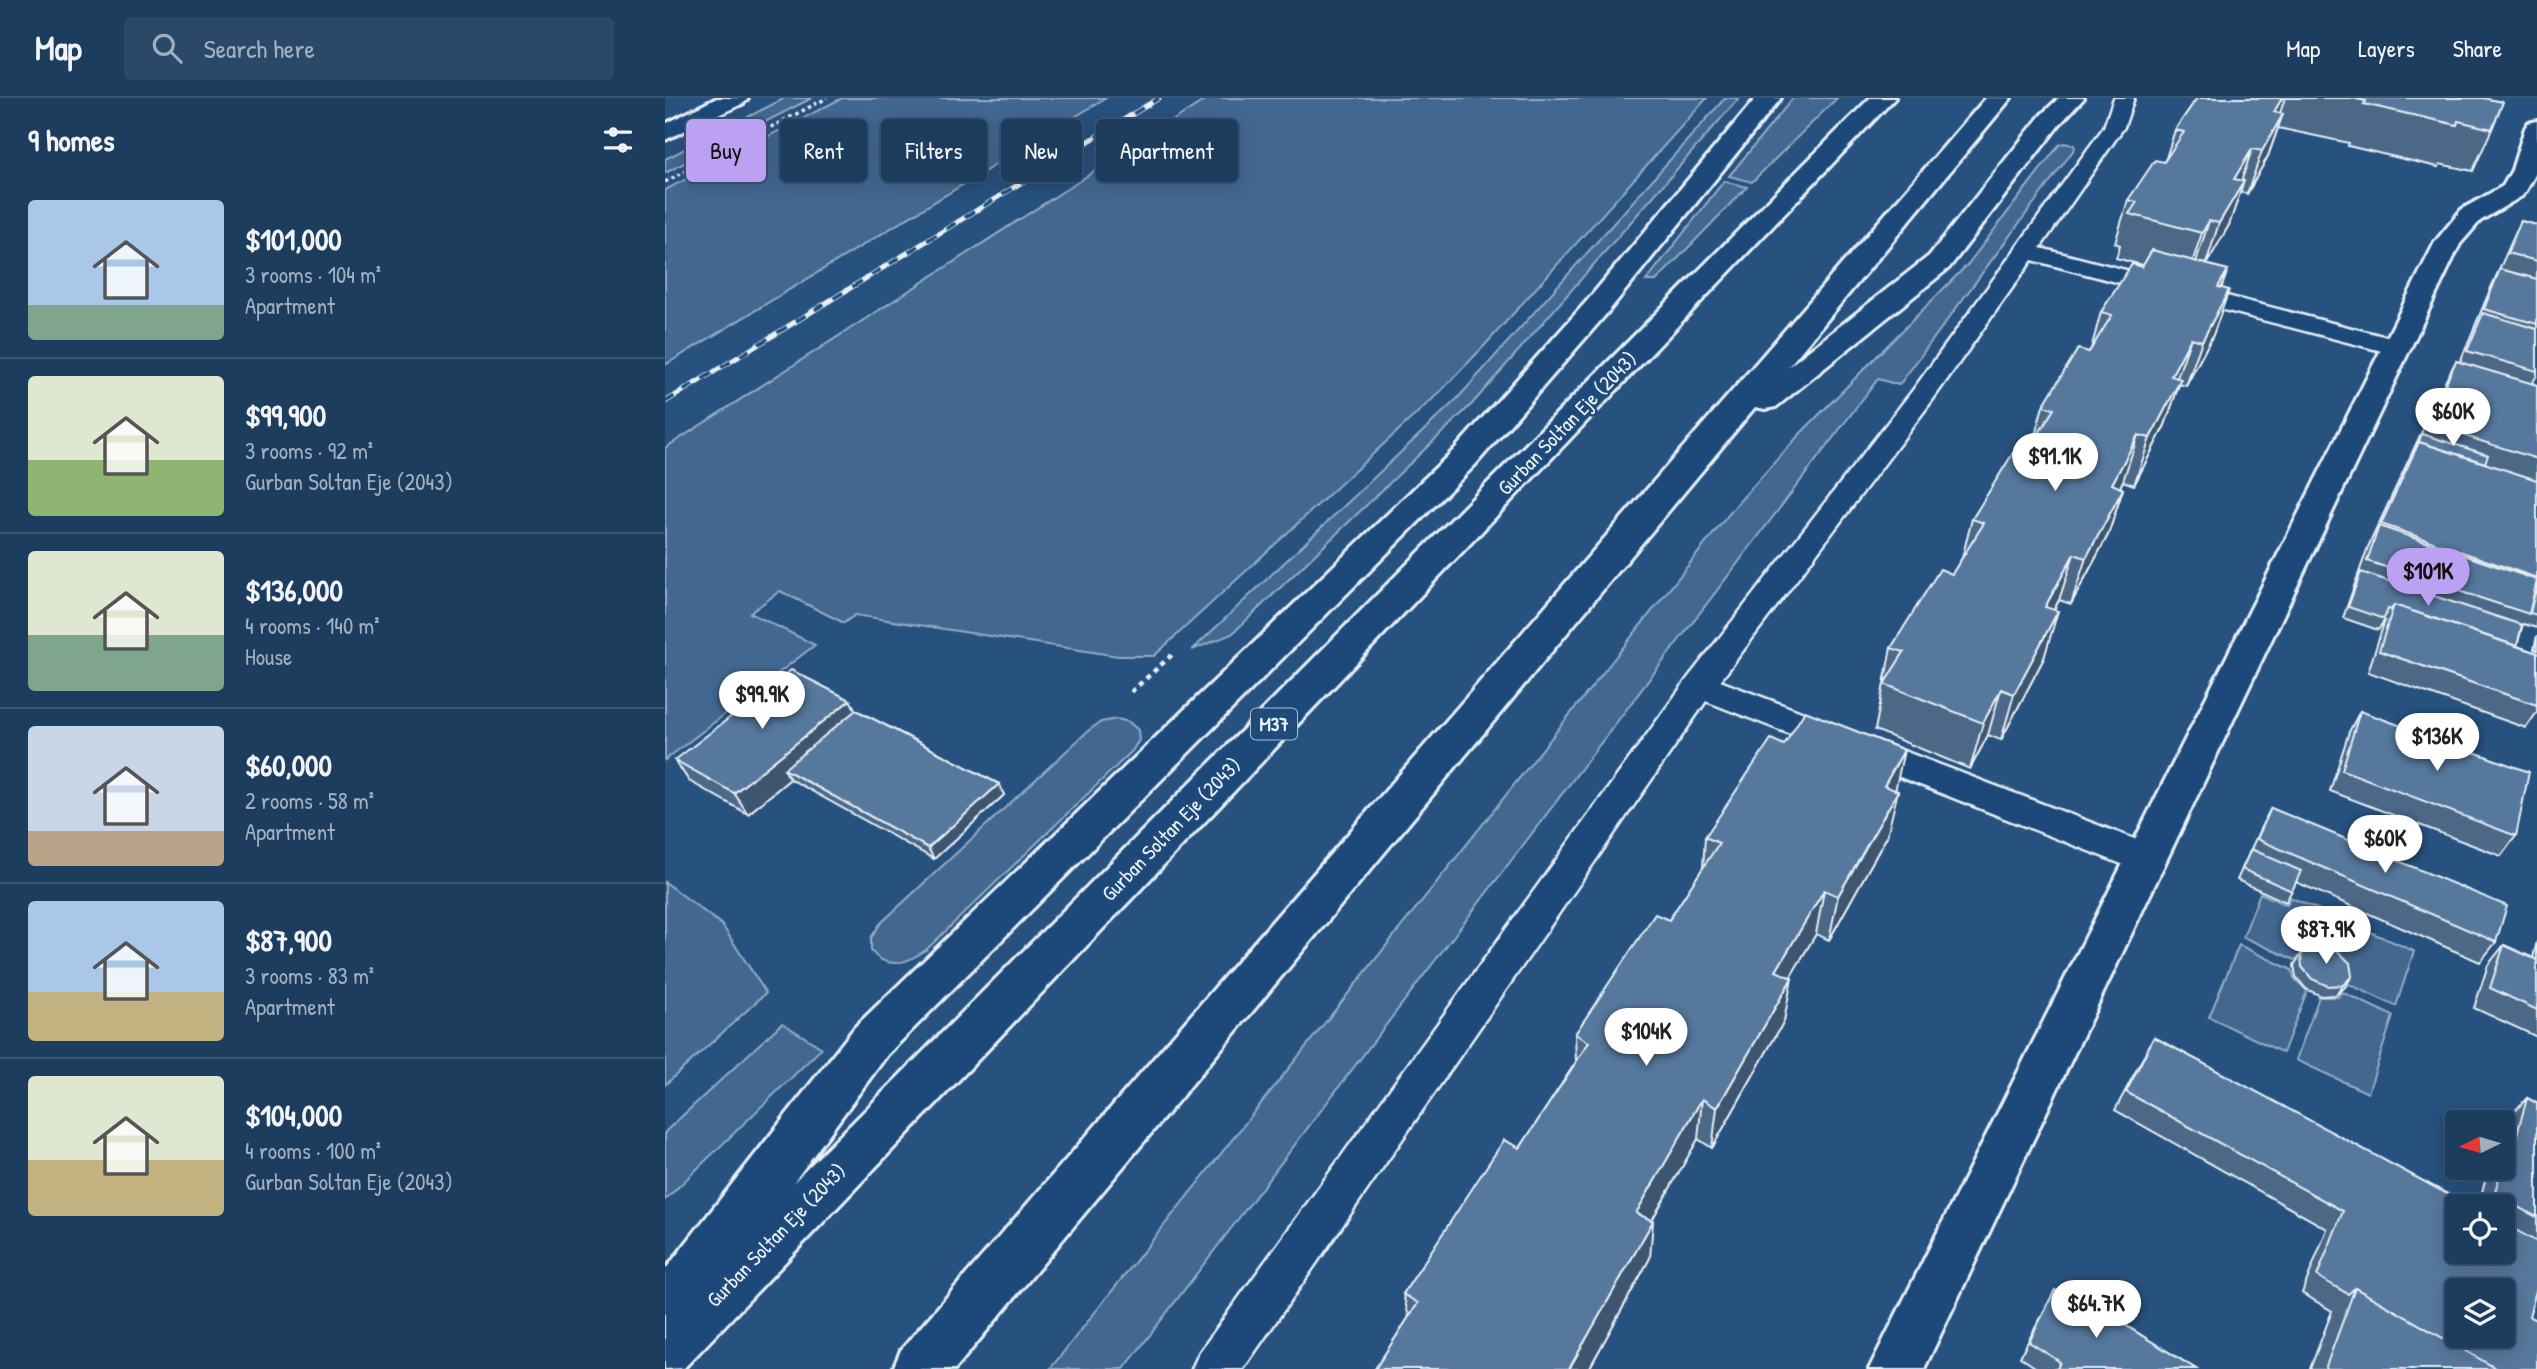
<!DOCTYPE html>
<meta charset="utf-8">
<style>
body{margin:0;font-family:"Patrick Hand",sans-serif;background:#2a4868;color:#f1f3f6;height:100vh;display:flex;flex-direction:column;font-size:26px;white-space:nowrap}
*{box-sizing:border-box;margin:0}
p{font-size:23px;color:#a0aebd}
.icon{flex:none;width:38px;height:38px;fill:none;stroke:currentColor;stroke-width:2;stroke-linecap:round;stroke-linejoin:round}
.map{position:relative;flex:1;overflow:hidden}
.drawer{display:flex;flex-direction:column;background:#1d3d5f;width:665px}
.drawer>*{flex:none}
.guide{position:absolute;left:21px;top:21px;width:665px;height:63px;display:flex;gap:14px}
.needle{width:46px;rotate:265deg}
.buttons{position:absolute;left:1780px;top:1012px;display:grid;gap:14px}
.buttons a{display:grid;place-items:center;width:70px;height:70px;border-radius:7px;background:#1d3d5f;box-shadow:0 4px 18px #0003,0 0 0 2px #3b5674;font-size:35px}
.price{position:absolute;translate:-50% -60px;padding:0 16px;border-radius:24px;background:#fff;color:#222;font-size:23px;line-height:46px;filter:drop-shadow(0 2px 4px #0008)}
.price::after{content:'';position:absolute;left:50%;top:42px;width:21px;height:16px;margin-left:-10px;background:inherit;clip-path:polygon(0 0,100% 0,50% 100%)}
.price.on{background:#bca0f2;color:#111}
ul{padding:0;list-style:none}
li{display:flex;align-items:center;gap:21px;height:175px;padding:0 28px}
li+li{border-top:2px solid #3b5674}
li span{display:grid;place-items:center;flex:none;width:196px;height:140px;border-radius:7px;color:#555}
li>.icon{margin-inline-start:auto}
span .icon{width:84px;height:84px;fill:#fffc;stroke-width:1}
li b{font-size:30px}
h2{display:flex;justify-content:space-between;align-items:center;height:84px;padding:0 28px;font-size:30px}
.pill{padding:0 24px;border-radius:7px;background:#1d3d5f;box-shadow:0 4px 18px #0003,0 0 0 2px #3b5674;font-size:24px;line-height:63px}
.pill.on{background:#bca0f2;color:#111}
header{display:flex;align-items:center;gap:42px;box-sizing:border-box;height:98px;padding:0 35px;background:#1d3d5f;border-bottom:2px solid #3b5674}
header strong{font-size:33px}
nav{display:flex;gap:38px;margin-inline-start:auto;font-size:24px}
.search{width:490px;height:63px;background:#2a4868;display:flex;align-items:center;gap:18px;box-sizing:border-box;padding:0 24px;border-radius:7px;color:#a0aebd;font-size:26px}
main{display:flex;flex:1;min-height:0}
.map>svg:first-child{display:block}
.green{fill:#436891;stroke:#96acc4;stroke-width:2}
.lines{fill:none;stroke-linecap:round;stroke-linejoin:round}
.lane-casing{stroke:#e8f1f8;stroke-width:5}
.street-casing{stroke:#e8f1f8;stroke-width:6}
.secondary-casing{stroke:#e8f1f8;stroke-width:6}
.highway-casing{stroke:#e8f1f8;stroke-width:6}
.path-far1{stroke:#e8f1f8;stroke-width:3.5;stroke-dasharray:3.5 3.5;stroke-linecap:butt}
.path{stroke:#e8f1f8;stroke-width:4.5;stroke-dasharray:5 5;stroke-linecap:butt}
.lane{fill:#1f4a7a;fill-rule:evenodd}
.street{fill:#1f4a7a;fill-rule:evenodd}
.secondary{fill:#1f4a7a;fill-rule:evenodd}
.highway{fill:#1f4a7a;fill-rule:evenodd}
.rail-casing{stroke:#e8f1f8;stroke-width:5}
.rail{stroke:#1f4a7a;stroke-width:3.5;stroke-dasharray:11;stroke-linecap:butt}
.wall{fill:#4b6787;stroke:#e8f1f8;stroke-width:2}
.shaded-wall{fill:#3d546e;stroke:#e8f1f8;stroke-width:2}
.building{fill:#57789d;stroke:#e8f1f8;stroke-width:2;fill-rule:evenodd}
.labels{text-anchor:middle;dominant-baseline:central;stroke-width:5;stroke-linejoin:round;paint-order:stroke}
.shield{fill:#1f4a7a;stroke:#acbfd2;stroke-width:2}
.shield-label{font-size:19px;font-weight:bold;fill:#e8f1f8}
.street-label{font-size:21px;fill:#e8f1f8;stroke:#1f4a7a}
</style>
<header>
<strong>Map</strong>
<div class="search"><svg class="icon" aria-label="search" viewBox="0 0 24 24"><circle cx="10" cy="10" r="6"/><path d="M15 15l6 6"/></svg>Search here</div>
<nav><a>Map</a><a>Layers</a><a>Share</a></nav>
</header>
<main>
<section class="drawer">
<h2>9 homes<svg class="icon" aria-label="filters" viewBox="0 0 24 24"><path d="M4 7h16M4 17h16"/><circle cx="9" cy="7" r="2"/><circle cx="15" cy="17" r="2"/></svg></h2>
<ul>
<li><span style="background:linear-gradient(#a9c7e8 75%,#7fa58c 0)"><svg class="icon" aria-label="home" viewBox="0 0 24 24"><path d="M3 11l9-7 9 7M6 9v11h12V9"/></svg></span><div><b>$101,000</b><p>3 rooms · 104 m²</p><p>Apartment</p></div></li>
<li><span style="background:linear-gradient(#dfe7d0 60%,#8fb573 0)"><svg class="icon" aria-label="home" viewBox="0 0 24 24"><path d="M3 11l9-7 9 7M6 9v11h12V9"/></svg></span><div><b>$99,900</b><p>3 rooms · 92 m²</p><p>Gurban Soltan Eje (2043)</p></div></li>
<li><span style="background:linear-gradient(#dfe7d0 60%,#7fa58c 0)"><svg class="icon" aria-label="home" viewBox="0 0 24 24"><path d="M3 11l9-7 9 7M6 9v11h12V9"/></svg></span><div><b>$136,000</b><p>4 rooms · 140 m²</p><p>House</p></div></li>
<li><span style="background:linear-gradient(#c9d6e8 75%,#b9a48a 0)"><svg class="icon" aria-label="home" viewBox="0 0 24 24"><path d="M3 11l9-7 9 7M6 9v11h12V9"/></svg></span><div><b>$60,000</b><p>2 rooms · 58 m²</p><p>Apartment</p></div></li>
<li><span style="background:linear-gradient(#a9c7e8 65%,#c2b280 0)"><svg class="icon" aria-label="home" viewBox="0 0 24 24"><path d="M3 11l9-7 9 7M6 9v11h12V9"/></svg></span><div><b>$87,900</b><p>3 rooms · 83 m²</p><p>Apartment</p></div></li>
<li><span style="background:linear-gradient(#dfe7d0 60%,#c2b280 0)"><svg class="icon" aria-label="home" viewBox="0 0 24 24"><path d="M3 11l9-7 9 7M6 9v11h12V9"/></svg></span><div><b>$104,000</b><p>4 rooms · 100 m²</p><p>Gurban Soltan Eje (2043)</p></div></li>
</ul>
</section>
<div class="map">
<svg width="1872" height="1271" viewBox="0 0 1872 1271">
<rect width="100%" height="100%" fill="#27517f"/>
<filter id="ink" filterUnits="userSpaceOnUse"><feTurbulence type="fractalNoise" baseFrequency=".0143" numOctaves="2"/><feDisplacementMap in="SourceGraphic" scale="14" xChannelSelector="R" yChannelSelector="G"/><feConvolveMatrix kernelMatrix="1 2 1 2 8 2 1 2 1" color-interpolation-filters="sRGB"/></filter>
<g filter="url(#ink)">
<g class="green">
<path d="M 120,0 L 147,0 L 0,75 L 0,61 Z"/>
<path d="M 177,0 L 441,0 L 0,267 L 0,92 Z"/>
<path d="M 543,0 L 1042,0 L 820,247 L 774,295 L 489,558 L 453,558 L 190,517 L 179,525 L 115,493 L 85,515 L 150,547 L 0,662 L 0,350 Z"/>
<path d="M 1060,0 L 1074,0 L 807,306 L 567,536 L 527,552 L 792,301 Z"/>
<path d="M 1128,0 L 1172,0 L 1087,84 L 1064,78 Z"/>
<path d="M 1399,45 L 1409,47 L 1410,50 L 1234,287 L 1213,281 L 459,1271 L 385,1271 L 1072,406 L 1134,337 L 1303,166 L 1394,47 Z"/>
<path d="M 1059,83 L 1082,89 L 991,183 L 981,183 Z"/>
<path d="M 452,621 L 464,624 L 473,632 L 474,642 L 467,653 L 261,852 C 242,865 222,873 206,853 L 206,840 L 215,826 L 424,632 L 436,624 Z"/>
<path d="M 0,784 L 57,827 L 101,895 L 0,987 Z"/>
<path d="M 1595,795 L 1622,807 L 1625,799 L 1669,818 L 1654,857 L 1636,857 L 1630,862 L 1578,839 Z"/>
<path d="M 1682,824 L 1749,853 L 1731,908 L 1681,885 L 1668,862 Z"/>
<path d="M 1574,847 L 1627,872 L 1629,880 L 1642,893 L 1618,955 L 1544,919 Z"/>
<path d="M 1677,894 L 1728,918 L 1703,995 L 1631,962 L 1654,899 L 1673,899 Z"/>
<path d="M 117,925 L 157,950 L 0,1102 L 0,1034 Z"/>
</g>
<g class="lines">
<defs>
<path id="lane" d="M 1449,0 L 1469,0 L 1459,29 L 1375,150 L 1741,244 L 1745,249 L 1741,254 L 1732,257 L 1367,162 L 1266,304 L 1055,583 L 1493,750 L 1498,760 L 1493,770 L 1480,774 L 1467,770 L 1041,603 L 578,1271 L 527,1271 L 534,1255 L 1023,580 L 1248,292 L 1439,29 Z"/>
<path id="street" d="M 1872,23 L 1872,73 L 1861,93 L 1857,98 L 1815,123 L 1795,146 L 1259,1271 L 1204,1271 L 1770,144 L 1797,111 L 1838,88 L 1847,72 L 1860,30 L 1863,25 Z"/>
<path id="secondary" d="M 52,0 L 83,0 L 79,5 L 0,42 L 0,26 Z"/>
<g id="highway">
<path d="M 1091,0 L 1116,0 L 942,215 L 810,367 L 222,957 L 128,1085 L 1205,0 L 1230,0 L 19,1270 L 0,1271 L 0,1172 L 190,929 L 788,353 L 922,203 Z"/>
<path d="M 1321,0 L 1346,0 L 1123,269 L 1264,158 L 1376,17 L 1394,0 L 1419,0 L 1394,27 L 1284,170 L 1111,309 L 1100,311 L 1090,309 L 290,1271 L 228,1271 L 236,1252 Z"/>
</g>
</defs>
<use href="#lane" class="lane-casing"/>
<use href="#street" class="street-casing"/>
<use href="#secondary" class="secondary-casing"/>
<use href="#highway" class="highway-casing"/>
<path class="path-far1" d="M 0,84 L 162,0"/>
<path class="path" d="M 466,594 L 509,555"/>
<use href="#lane" class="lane"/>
<use href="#street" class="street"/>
<use href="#secondary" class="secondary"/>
<use href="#highway" class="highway"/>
<defs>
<path id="rail" d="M 0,304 L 494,0"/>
</defs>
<use href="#rail" class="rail-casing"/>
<use href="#rail" class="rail"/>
</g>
<g class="wall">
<path d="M 1532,0 L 1818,0 L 1827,31 L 1808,73 L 1775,66 L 1773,69 L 1683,48 L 1684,45 L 1613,30 L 1603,58 L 1582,96 L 1575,94 L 1564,127 L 1541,166 L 1556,190 L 1548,237 L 1521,288 L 1514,286 L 1500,327 L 1469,387 L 1458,383 L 1455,389 L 1458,391 L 1443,437 L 1406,506 L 1394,502 L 1389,512 L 1379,560 L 1336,642 L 1323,637 L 1305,671 L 1210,632 L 1226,550 L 1287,476 L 1297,460 L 1307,421 L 1359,359 L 1368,345 L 1378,308 L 1426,251 L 1436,214 L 1477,167 L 1451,160 L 1455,147 L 1450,145 L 1463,102 L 1499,64 L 1501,60 L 1510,32 Z"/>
<path d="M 1856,123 L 1872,127 L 1872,277 L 1867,286 L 1872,287 L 1872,530 L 1858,526 L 1852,548 L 1872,555 L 1872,614 L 1861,630 L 1703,574 L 1718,528 L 1720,523 L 1719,523 L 1713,532 L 1678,520 L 1703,449 L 1780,284 L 1791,263 L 1795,264 L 1825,192 Z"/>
<path d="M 1872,538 L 1872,552 L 1869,551 Z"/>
<path d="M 191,612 L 334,686 L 339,697 L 269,761 L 125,681 L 83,716 L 24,683 L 10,662 Z"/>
<path d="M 1695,613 L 1851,738 L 1836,758 L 1665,693 L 1684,634 Z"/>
<path d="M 1230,692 L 1222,738 L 1164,842 L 1151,836 L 1125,879 L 1119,923 L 1047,1050 L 1033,1041 L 986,1123 L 985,1160 L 924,1271 L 710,1271 L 744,1219 L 738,1196 L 855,1050 L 911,964 L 910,936 L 1004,822 L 1038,770 L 1040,739 Z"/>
<path d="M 1606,710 L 1831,844 L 1815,864 L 1631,784 L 1621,804 L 1572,782 L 1595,731 Z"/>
<path d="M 1872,843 L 1872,939 L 1809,910 L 1823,867 L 1839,847 L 1868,860 Z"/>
<path d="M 1636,857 L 1680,889 L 1671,897 L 1656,898 L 1641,891 L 1631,879 L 1629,867 Z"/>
<path d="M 1489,939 L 1838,1153 L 1838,1108 L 1813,1108 L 1824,1069 L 1838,1069 L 1838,1042 L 1844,1019 L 1862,1000 L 1872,1005 L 1872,1189 L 1864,1218 L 1872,1271 L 1645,1271 L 1667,1213 L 1637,1195 L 1662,1131 L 1450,1012 Z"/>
<path d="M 1390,1192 L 1420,1211 L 1424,1205 L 1531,1271 L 1373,1271 L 1355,1259 L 1381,1209 Z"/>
</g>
<g class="shaded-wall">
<path d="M 1617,0 L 1620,0 L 1610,30 L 1609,14 Z"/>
<path d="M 1618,16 L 1603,58 L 1582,96 L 1597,53 Z"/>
<path d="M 1587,51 L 1573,93 L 1569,81 Z"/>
<path d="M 1579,83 L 1564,127 L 1540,169 L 1554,125 Z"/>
<path d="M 1544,123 L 1530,167 L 1522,180 L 1537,135 Z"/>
<path d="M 1563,172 L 1547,216 L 1553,189 Z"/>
<path d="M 1564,192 L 1548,237 L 1521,288 L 1537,243 Z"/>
<path d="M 1526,240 L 1510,285 L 1506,278 Z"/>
<path d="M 1516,281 L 1500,327 L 1469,387 L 1485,340 Z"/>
<path d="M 1473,337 L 1458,383 L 1432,433 L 1447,386 Z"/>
<path d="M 1458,391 L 1443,437 L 1406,506 L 1421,460 Z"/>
<path d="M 1409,456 L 1394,502 L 1366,555 L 1380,509 Z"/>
<path d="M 1393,513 L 1379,560 L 1336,642 L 1349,596 Z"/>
<path d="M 1336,591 L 1323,637 L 1305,671 L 1318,625 Z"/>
<path d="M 185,602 L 197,623 L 119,671 L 125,681 L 83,716 L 69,695 Z"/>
<path d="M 1239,652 L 1229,698 L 1219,688 Z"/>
<path d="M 334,686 L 339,697 L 269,761 L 263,750 Z"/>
<path d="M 1233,693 L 1222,738 L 1164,842 L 1173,798 Z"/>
<path d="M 1159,792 L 1151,836 L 1104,915 L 1111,873 Z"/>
<path d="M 1687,878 L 1680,889 L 1671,897 L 1678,887 Z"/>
<path d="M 1127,880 L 1119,923 L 1047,1050 L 1052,1010 Z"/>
<path d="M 1037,1001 L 1033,1041 L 970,1152 L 971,1115 Z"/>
<path d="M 988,1123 L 985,1160 L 924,1271 L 904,1271 Z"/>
</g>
<g class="building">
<path d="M 1532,0 L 1617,0 L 1609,14 L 1618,16 L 1597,53 L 1587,51 L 1569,81 L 1579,83 L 1554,125 L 1544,123 L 1537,135 L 1464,116 L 1472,104 L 1463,102 L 1490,62 L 1499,64 L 1519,34 L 1510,32 Z"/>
<path d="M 1686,0 L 1818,0 L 1838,4 L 1827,31 L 1793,23 L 1792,27 L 1699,6 L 1701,3 Z"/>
<path d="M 1856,123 L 1872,127 L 1872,163 L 1842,155 Z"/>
<path d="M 1487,152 L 1563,172 L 1553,189 L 1564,192 L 1537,243 L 1526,240 L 1506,278 L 1516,281 L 1485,340 L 1473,337 L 1447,386 L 1458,391 L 1421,460 L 1409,456 L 1380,509 L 1393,513 L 1349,596 L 1336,591 L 1318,625 L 1219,586 L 1239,554 L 1226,550 L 1275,471 L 1287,476 L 1319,425 L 1307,421 L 1348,355 L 1359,359 L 1389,311 L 1378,308 L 1413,251 L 1424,254 L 1447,217 L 1436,214 L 1467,166 L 1477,169 Z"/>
<path d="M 1835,171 L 1872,181 L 1872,226 L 1819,211 Z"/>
<path d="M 1818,215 L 1872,231 L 1872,273 L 1802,253 Z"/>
<path d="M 1791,263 L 1872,287 L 1872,361 L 1762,326 Z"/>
<path d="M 1757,336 L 1823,357 L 1820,365 L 1754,344 L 1749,354 Z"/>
<path d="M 1754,344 L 1872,382 L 1872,480 L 1716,426 Z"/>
<path d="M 1714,428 L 1872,482 L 1864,516 L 1702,463 Z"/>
<path d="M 1696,474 L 1857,527 L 1852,548 L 1729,507 L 1726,512 L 1723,511 L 1719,521 L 1683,509 Z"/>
<path d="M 1870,494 L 1872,495 L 1872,517 L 1865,515 Z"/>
<path d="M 1729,507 L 1872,555 L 1872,607 L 1714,553 Z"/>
<path d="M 126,572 L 185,602 L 69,695 L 10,662 Z"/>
<path d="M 191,612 L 334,686 L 263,750 L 119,671 Z"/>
<path d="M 1140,613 L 1239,652 L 1219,688 L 1233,693 L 1173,798 L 1159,792 L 1111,873 L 1127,880 L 1052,1010 L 1037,1001 L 971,1115 L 988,1123 L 904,1271 L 710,1271 L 753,1205 L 738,1196 L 839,1042 L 855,1050 L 924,944 L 910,936 L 990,816 L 1004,822 L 1054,745 L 1040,739 L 1106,641 L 1119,647 Z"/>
<path d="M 1695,613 L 1864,674 L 1851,738 L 1677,672 Z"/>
<path d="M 1606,710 L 1842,808 L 1831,844 L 1592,741 Z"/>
<path d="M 1586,751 L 1636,773 L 1627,793 L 1577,771 Z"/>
<path d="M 1658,847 L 1674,854 L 1685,865 L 1687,878 L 1678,887 L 1663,888 L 1647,881 L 1637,869 L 1636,857 L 1645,848 Z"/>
<path d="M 1839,847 L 1872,862 L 1872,912 L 1825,890 Z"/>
<path d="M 1489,939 L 1805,1108 L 1792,1108 L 1792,1153 L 1838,1153 L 1838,1125 L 1872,1144 L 1872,1189 L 1864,1218 L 1872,1222 L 1872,1271 L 1832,1271 L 1690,1190 L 1683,1196 L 1652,1178 L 1678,1113 L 1461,994 ZM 1792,1192 L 1838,1192 L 1838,1237 L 1792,1237 Z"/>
<path d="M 1862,1000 L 1872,1005 L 1872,1119 L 1829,1097 L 1842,1051 L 1847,1054 Z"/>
<path d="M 1690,1190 L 1832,1271 L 1660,1271 Z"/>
<path d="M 1390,1192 L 1421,1212 L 1424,1205 L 1531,1271 L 1392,1271 L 1395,1264 L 1364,1244 Z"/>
</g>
</g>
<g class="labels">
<rect class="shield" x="586" y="610.5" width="46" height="31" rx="5"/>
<g class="shield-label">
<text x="609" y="626">M37</text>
</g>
<g class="street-label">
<text transform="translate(902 325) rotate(-46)">Gurban Soltan Eje (2043)</text>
<text transform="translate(506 731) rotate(-46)">Gurban Soltan Eje (2043)</text>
<text transform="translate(111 1137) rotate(-46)">Gurban Soltan Eje (2043)</text>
</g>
</g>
</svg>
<div class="buttons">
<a><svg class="needle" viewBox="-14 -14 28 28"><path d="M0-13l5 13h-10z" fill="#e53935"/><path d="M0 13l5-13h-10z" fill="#a0aebd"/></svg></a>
<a><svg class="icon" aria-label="locate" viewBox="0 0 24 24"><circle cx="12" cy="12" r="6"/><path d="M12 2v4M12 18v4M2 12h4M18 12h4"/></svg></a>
<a><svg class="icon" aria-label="layers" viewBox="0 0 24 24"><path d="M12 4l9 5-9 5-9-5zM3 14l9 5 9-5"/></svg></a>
</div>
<b class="price" style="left:1788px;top:350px">$60K</b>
<b class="price" style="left:1390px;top:395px">$91.1K</b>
<b class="price on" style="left:1763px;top:510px">$101K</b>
<b class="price" style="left:97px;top:633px">$99.9K</b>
<b class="price" style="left:1772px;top:675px">$136K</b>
<b class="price" style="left:1720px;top:777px">$60K</b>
<b class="price" style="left:1661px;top:868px">$87.9K</b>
<b class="price" style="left:981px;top:970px">$104K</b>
<b class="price" style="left:1431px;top:1242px">$64.7K</b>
<div class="guide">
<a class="pill on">Buy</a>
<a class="pill">Rent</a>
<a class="pill">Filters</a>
<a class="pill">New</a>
<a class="pill">Apartment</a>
</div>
</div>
</main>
